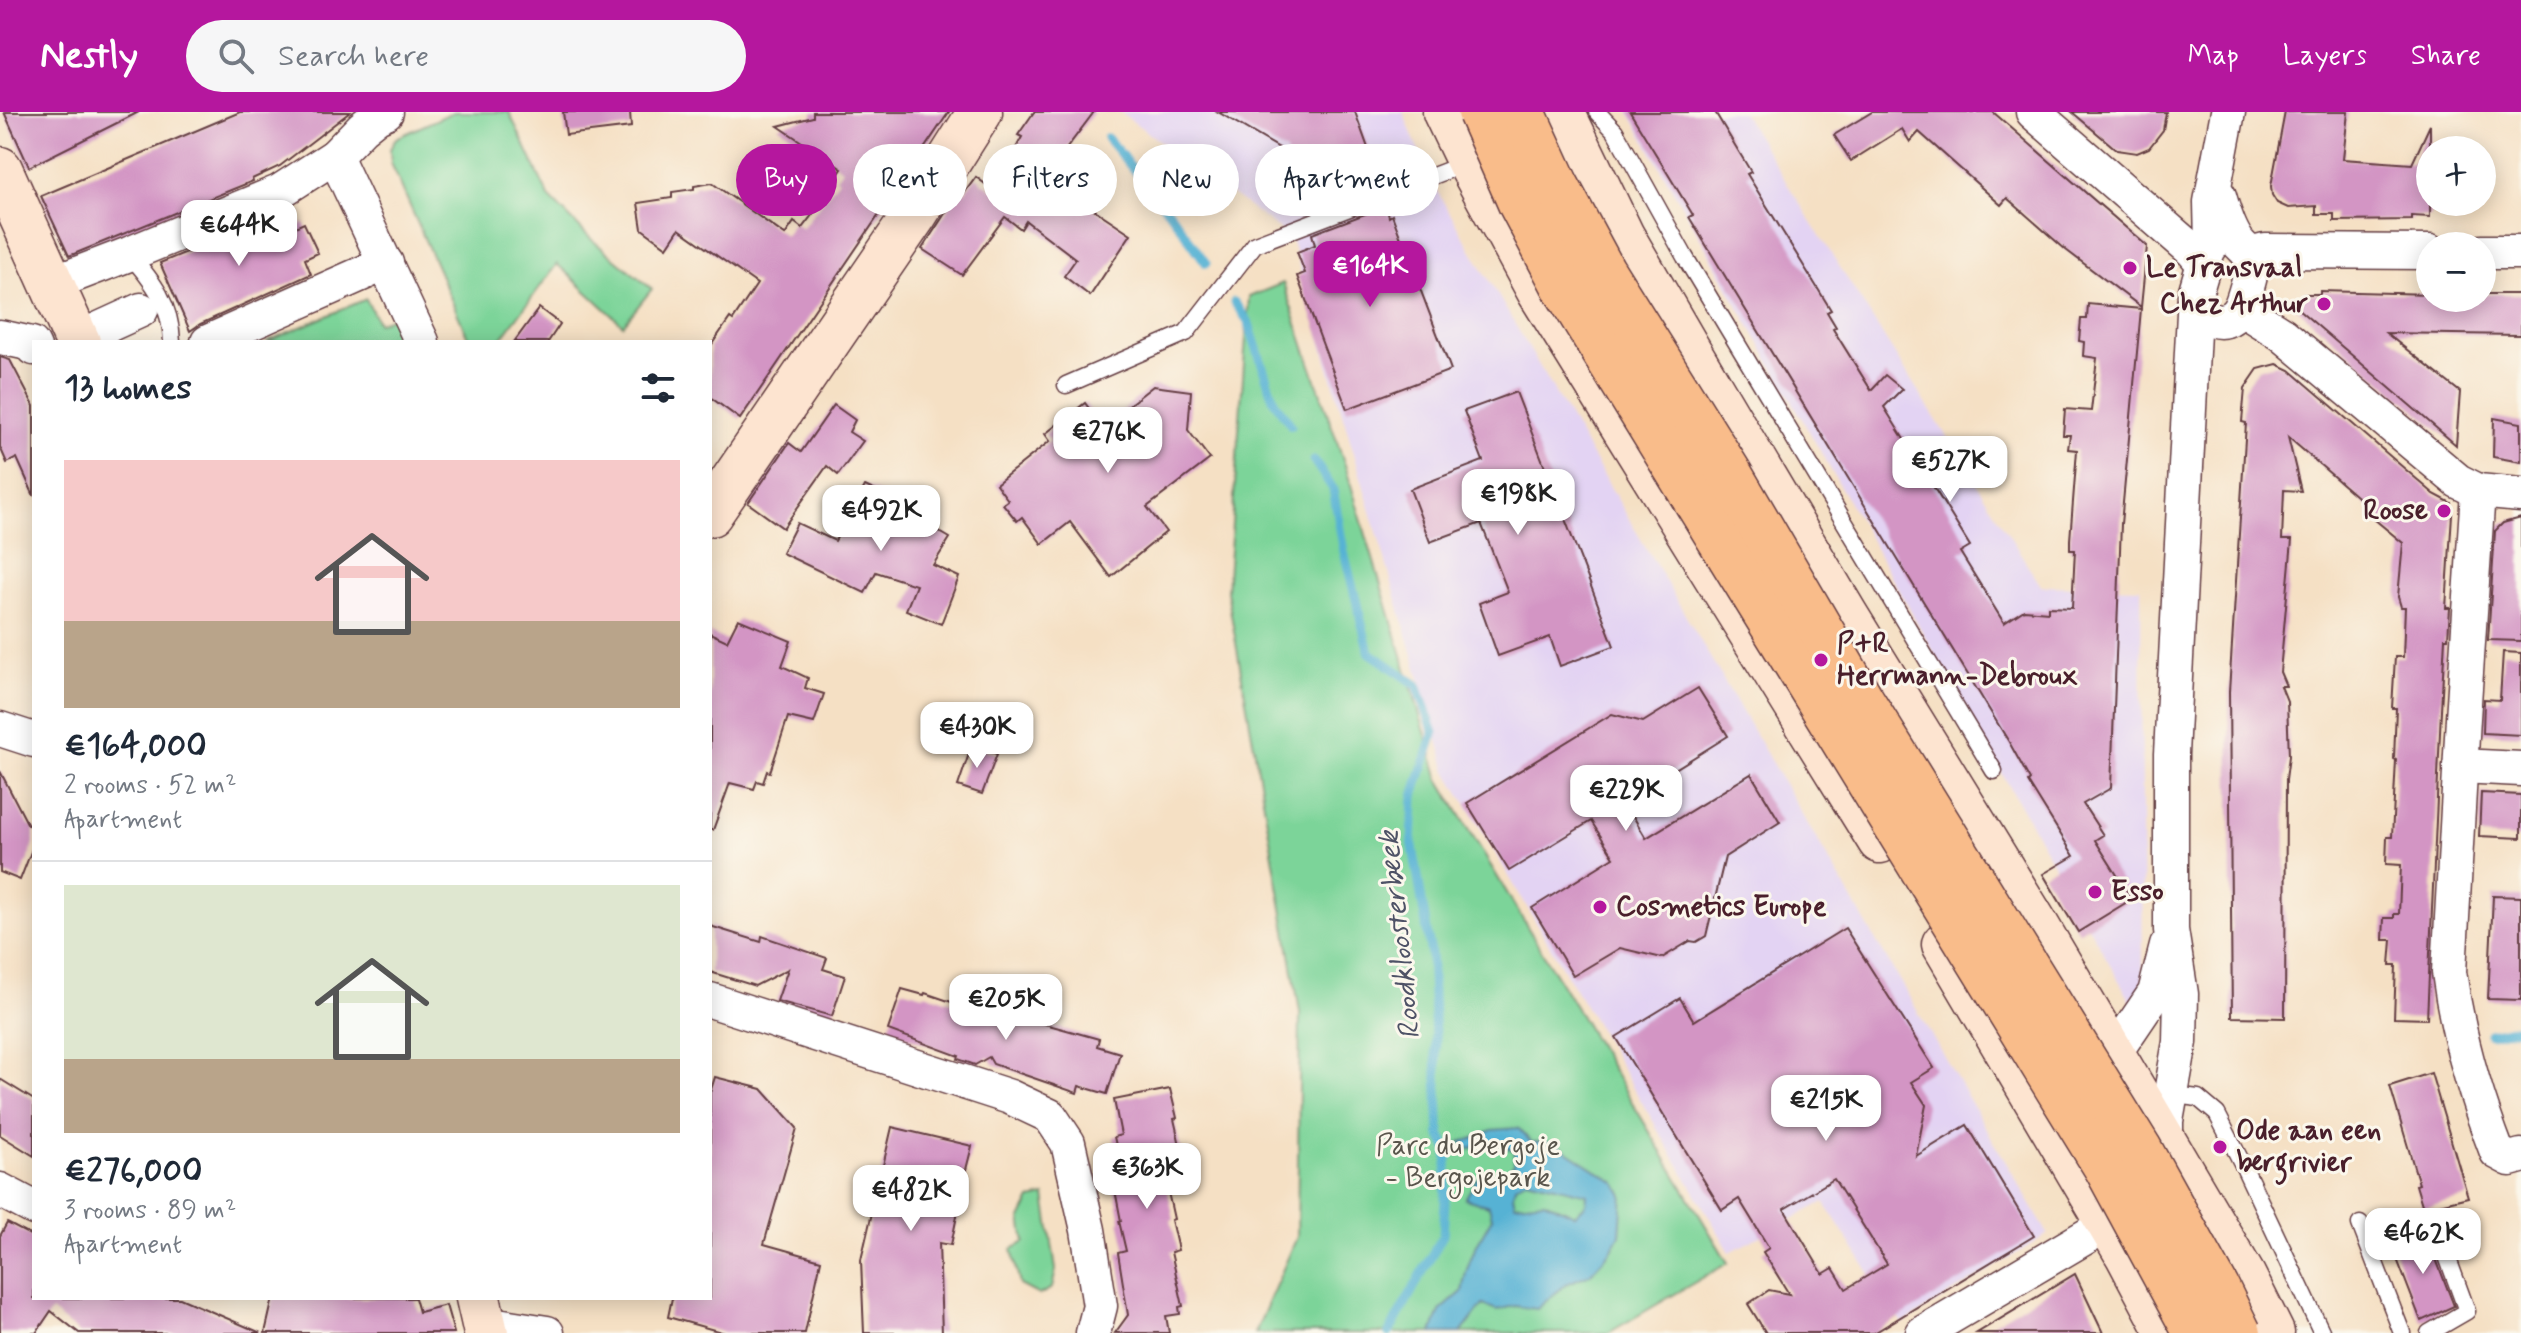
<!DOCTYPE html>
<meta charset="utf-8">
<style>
body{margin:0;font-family:Mynerve,sans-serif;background:#f6f6f7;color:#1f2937;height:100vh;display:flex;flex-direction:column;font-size:30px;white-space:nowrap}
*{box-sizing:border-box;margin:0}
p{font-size:26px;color:#747a83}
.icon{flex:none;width:44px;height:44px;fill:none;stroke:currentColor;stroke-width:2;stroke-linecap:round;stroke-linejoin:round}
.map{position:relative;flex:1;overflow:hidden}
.details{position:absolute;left:32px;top:228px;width:680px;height:960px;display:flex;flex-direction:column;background:#fff;border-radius:0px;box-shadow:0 4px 20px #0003}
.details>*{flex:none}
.banner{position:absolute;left:736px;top:32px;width:760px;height:72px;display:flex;gap:16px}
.controls{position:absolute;left:2416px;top:24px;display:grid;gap:16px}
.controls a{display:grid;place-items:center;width:80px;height:80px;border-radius:50%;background:#fff;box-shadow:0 4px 20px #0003;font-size:40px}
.price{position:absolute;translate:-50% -68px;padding:0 18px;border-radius:16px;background:#fff;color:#222;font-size:26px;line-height:52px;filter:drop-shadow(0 2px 4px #0008)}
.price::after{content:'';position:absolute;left:50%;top:48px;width:24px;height:18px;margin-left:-12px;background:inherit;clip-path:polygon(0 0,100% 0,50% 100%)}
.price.on{background:#b5179e;color:#fff}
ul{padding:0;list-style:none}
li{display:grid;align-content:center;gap:16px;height:424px;padding:0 32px}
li+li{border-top:2px solid #e0e1e3}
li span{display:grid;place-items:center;height:248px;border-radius:0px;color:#555}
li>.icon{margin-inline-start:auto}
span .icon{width:144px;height:144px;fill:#fffc;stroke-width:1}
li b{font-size:34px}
h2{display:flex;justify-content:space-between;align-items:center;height:96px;padding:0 32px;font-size:34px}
.chip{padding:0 28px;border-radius:36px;background:#fff;box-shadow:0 4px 20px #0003;font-size:28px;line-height:72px}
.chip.on{background:#b5179e;color:#fff}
header{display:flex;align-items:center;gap:48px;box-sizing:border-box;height:112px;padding:0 40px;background:#b5179e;color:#fff}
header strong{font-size:38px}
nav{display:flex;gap:44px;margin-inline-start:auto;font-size:28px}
.search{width:560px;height:72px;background:#f6f6f7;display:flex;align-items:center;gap:20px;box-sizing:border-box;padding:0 28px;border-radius:44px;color:#747a83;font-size:30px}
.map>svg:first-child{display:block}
.built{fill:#e3d3f3}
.green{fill:#7cd499;stroke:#637a62;stroke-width:2}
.water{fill:#56b2d4;stroke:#506880;stroke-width:2;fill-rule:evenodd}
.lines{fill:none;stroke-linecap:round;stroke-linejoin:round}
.stream{stroke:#56b2d4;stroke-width:9}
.building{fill:#d395c4;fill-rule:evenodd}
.lane-casing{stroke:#643c42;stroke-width:19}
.street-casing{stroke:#643c42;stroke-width:37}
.secondary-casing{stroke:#643c42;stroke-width:47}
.lane{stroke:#fff;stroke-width:16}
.street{stroke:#fff;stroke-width:34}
.secondary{stroke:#fde4d0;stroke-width:44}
.highway-bridge-casing{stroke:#643c42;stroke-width:47;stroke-linecap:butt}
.highway-bridge{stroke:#f9bc8a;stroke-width:44}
.poi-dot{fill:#b5179e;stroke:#fbf7ec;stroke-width:3}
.labels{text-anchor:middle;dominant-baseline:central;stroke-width:6;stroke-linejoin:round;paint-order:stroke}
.poi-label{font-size:28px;font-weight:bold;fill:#4a1f2b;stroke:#fbf7ec;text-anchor:start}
.park-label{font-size:28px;fill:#59554c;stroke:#fbf7ec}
.water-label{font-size:30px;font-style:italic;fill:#4e5266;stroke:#fbf7ec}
</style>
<header>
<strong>Nestly</strong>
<div class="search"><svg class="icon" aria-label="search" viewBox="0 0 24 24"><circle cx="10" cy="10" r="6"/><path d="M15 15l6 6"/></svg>Search here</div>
<nav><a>Map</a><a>Layers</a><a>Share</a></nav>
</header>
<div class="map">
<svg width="2521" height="1221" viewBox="0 0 2521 1221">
<rect width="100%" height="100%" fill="#fbf7ec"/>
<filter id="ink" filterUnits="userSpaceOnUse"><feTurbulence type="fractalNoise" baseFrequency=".0125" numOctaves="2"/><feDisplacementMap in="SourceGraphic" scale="16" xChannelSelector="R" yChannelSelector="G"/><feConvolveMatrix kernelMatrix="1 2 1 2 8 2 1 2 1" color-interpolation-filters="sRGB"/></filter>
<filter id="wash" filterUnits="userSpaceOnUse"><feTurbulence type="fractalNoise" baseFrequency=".006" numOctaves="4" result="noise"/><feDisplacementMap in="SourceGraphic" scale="32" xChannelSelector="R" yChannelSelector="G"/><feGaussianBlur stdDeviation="1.8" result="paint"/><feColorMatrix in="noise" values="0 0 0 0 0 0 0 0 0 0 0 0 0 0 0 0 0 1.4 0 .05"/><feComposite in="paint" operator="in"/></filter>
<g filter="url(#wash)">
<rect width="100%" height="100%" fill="#f5e0c4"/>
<g class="built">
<path d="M 1120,0 L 1403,0 L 1431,69 L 2048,1122 L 1902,1212 L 1824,1090 L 1730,1140 L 1447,659 L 1291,126 Z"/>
<path d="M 1629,0 L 1742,0 L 2041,474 L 2141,476 L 2143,911 Z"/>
</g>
<g class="green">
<path d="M 453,0 L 509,0 L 549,85 L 591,127 L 652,177 L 623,213 L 557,152 L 499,230 L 470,230 L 391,51 L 390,37 L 396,26 Z"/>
<path d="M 1283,171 L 1345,353 L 1439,667 L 1728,1151 L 1608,1221 L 1255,1221 L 1297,1125 L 1300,900 L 1227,479 L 1249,185 Z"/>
<path d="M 366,187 L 378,211 L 395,204 L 406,230 L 266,230 Z"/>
<path d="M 1045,1084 L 1056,1158 L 1052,1176 L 1039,1183 L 1020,1173 L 1012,1137 L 1025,1130 L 1021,1107 L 1031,1087 Z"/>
</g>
<path class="water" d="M 1518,1016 L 1531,1030 L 1553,1030 L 1616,1071 L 1623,1083 L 1620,1123 L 1611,1139 L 1590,1162 L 1566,1172 L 1537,1197 L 1514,1194 L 1497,1198 L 1483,1193 L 1461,1221 L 1432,1221 L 1440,1199 L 1462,1180 C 1466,1151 1477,1131 1492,1106 L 1489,1094 L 1465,1087 L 1477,1066 L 1491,1067 L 1514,1052 L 1514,1038 L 1486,1029 L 1470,1037 L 1460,1030 L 1472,1027 L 1492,1018 ZM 1527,1067 L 1587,1082 L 1586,1092 L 1575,1103 L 1545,1089 L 1515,1092 L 1513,1083 L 1515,1074 Z"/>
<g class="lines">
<g class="stream">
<path d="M 1107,26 L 1171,102 L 1206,151"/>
<path d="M 1234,190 L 1248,209 L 1274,289 L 1291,313"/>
<path d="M 1314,349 L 1333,377 L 1344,440 L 1369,540 L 1417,573 L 1434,621 L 1414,684 L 1412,729 L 1431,843 L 1440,1022 L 1448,1038 L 1443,1123 L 1389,1221"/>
<path d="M 2490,922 L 2521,915"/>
</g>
</g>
<g id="blocks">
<g class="building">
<path d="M 4,0 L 139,0 L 29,55 Z"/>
<path d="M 240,0 L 350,0 L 280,54 L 252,67 L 253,69 L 69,144 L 41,84 Z"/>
<path d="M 563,0 L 630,0 L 631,15 L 566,23 Z"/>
<path d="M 813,0 L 949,0 L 740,307 L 710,285 L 710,235 L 730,206 L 733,208 L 757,172 L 679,117 L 667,135 L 642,117 L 638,91 L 672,86 L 672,80 L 694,77 L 694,74 L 712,71 L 785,123 L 794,110 L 802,116 L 839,68 L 836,66 L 842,57 L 778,14 L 813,5 Z"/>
<path d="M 1034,0 L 1094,0 L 1045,65 L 1131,122 L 1090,184 L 1064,164 L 1076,147 L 1026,109 L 1021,117 L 1005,105 L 962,163 L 922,137 L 961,77 L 965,80 L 976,65 L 993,78 L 1022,25 L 1018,23 Z"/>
<path d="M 1218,0 L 1355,0 L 1381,72 L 1307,100 L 1286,40 Z"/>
<path d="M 1630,0 L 1715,0 L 1751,60 L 1747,62 L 1831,198 L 1827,200 L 1836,215 L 1833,217 L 1871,278 L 1885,263 L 1902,277 L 1884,295 L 1970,434 L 1960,440 L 2004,511 L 2024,498 L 2048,500 L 2048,495 L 2072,496 L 2075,438 L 2070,438 L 2070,428 L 2077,338 L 2068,337 L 2070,323 L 2063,323 L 2065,297 L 2091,299 L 2097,246 L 2083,244 L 2084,230 L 2079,229 L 2081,207 L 2087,207 L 2088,192 L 2141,197 L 2121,412 L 2111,676 L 2083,692 L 2103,723 L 2095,728 L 2132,787 L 2078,820 L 2043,762 L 2074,744 L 2028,670 L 2030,668 L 2009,630 L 1689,105 L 1693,103 Z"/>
<path d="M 1872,0 L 1993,0 L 2147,134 L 2141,195 L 2066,138 L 2007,86 L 2001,93 L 1919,20 L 1910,30 L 1902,17 L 1851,49 L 1834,23 Z"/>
<path d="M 2072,0 L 2166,0 L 2163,18 L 2149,36 L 2137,41 L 2117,38 Z"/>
<path d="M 2285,0 L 2348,0 L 2343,47 L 2412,52 L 2430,13 L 2430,105 L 2412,104 L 2412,108 L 2334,109 L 2334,102 L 2316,102 L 2316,94 L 2288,96 L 2277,91 L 2272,83 L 2271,74 Z"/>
<path d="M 1386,94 L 1389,105 L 1392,103 L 1451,258 L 1347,297 L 1297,164 L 1305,161 L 1297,140 L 1315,133 L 1312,122 Z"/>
<path d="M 284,100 L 291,117 L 304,111 L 318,141 L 305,147 L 311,162 L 200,212 L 190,219 L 160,151 Z"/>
<path d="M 2320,179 L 2430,182 L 2430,186 L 2482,186 L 2482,182 L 2521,182 L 2521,223 L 2386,221 L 2460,280 L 2456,333 L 2297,196 L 2303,182 L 2320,182 Z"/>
<path d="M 539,196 L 560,212 L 548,230 L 514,230 Z"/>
<path d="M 0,245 L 10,248 L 34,294 L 34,384 L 17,346 L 7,351 L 0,335 Z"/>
<path d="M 2277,252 L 2290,258 L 2434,382 L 2451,391 L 2452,402 L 2446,496 L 2450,496 L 2448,526 L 2445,526 L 2441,598 L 2427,907 L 2394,906 L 2396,853 L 2390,853 L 2392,828 L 2383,828 L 2384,806 L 2394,806 L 2394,802 L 2399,802 L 2401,753 L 2386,752 L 2387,725 L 2392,725 L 2396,648 L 2394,647 L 2396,596 L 2392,596 L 2395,545 L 2403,545 L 2405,495 L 2401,495 L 2398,485 L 2403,431 L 2368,402 L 2371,397 L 2288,325 L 2301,379 L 2284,378 L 2282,428 L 2292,428 L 2280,560 L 2286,574 L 2281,574 L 2287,589 L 2289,644 L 2286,667 L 2285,906 L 2232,905 L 2229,580 L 2246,311 L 2242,310 L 2245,276 L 2258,257 Z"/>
<path d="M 1153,274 L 1191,279 L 1188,318 L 1210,347 L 1147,395 L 1166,420 L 1111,465 L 1070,410 L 1042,432 L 1022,405 L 1017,409 L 1003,392 L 1008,388 L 996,372 L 1050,329 L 1045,322 L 1085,291 L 1102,314 Z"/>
<path d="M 1516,280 L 1614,534 L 1560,554 L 1550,525 L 1498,544 L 1479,491 L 1508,480 L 1481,411 L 1430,430 L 1410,377 L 1483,349 L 1464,299 Z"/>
<path d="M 834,293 L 855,308 L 849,320 L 863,329 L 838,363 L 827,354 L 783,416 L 748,391 L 789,331 L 801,340 Z"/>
<path d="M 2494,306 L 2521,311 L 2521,350 L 2493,345 Z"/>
<path d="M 865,374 L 895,388 L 892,392 L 950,426 L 933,453 L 959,465 L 941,512 L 906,498 L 916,473 L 876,460 L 865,481 L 782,441 L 797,411 L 835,429 Z"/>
<path d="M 2521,406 L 2521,529 L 2488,528 L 2495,419 L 2503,411 Z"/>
<path d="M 738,507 L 791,529 L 782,554 L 808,566 L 805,576 L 824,582 L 814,611 L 788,605 L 770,660 L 767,659 L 763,671 L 757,669 L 754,677 L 730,671 L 713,718 L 710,718 L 710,521 L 727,529 Z"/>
<path d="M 2503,540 L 2521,541 L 2521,623 L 2483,621 L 2484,587 L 2500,588 Z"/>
<path d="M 1698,576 L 1728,624 L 1624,689 L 1646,726 L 1751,662 L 1780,710 L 1725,745 L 1706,824 L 1696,830 L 1690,829 L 1662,846 L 1620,836 L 1573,864 L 1532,796 L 1614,745 L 1591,709 L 1509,759 L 1467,691 L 1612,602 L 1643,610 Z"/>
<path d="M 972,633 L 997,642 L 982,682 L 958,674 Z"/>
<path d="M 0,659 L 28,713 L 34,716 L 34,732 L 20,768 L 0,760 Z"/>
<path d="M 2481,681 L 2521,683 L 2521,726 L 2479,724 Z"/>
<path d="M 2493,784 L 2521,785 L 2521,888 L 2488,887 Z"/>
<path d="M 710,814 L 761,830 L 762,824 L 827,846 L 823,857 L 845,864 L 832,904 L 777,889 L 788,857 L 755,874 L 710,860 Z"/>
<path d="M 1845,816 L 1934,956 L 1911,970 L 1926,993 L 1916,1044 L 1967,1013 L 2034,1124 L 1874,1221 L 1766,1221 L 1748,1192 L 1769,1178 L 1789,1182 L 1763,1140 L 1769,1136 L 1739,1087 L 1722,1098 L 1616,925 L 1680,886 L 1694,909 ZM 1834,1067 L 1887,1152 L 1846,1177 L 1833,1156 L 1823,1162 L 1784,1097 Z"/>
<path d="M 902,877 L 924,883 L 925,881 L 978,899 L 980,894 L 1099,927 L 1097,934 L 1120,941 L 1107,982 L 1079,974 L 1077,981 L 993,952 L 989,945 L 975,953 L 958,947 L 959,944 L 888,918 Z"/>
<path d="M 2431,961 L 2468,1085 L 2423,1096 L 2416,1073 L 2419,1072 L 2390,974 Z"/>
<path d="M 715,965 L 762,977 L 797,1016 L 764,1132 L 821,1148 L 805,1221 L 725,1221 L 668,1205 L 672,1186 L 710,1186 L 710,981 Z"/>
<path d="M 0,967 L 34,988 L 34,1044 L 0,1023 Z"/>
<path d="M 1170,977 L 1177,1006 L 1174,1007 L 1182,1042 L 1169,1045 L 1170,1050 L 1162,1053 L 1174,1107 L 1171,1108 L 1178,1138 L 1171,1140 L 1183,1194 L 1179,1195 L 1180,1202 L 1166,1204 L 1169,1221 L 1115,1221 L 1128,1203 L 1118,1141 L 1126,1139 L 1119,1109 L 1121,1109 L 1111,1057 L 1121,1054 L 1114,1025 L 1121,1023 L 1114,988 Z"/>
<path d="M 892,1015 L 972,1034 L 957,1093 L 959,1094 L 951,1133 L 939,1131 L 942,1221 L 864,1221 L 861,1148 Z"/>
<path d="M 7,1111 L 34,1125 L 34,1186 L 180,1186 L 261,1221 L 79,1221 L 51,1199 L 36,1221 L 0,1221 L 0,1124 Z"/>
<path d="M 2426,1121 L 2454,1194 L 2421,1209 L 2392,1134 Z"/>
<path d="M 2075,1162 L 2103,1221 L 1977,1221 Z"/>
<path d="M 273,1186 L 415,1186 L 419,1200 L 446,1193 L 454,1221 L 265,1221 Z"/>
</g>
</g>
</g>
<g filter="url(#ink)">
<use href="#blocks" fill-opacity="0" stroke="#643c42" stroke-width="2"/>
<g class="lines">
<defs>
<g id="lane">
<path d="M 1597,0 L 1615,19 L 1685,145 L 1994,659"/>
<path d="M 129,142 C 153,169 171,193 172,230"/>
<path d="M 1066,273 L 1186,221 L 1255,132 L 1467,51"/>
<path d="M 2167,982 L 2198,986 L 2217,1002 L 2242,1051 L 2322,1221"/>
<path d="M 2360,1112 L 2402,1221"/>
<path d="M 2429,1221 L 2467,1199 L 2440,1125"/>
</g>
<g id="street">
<path d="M 2033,0 L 2193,139 L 2204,152"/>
<path d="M 335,44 L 422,230"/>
<path d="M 2482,140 L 2521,140"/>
<path d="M 2249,143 L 2265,139 L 2430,140"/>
<path d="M 51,172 L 129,142 L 279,80 L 335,44 L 362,16 L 377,4 L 386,0"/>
<path d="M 2195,188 C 2200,207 2224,218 2238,199 C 2243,192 2252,160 2252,151 C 2252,141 2243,137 2238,130 C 2229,118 2223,98 2219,84"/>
<path d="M 2240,196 L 2282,222 L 2458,369 L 2478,379 L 2521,383"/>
<path d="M 95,219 L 141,198"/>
<path d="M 0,225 L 32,232 L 34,236"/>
<path d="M 208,230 L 386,151"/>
<path d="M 2478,379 L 2463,606 L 2449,860 C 2457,921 2475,983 2497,1040 L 2510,1047 L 2521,1044"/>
<path d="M 0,617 L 34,628"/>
<path d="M 2460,654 L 2521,657"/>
<path d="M 710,888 L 1010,985 L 1050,1004 L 1068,1031 L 1088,1118 L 1100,1194 L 1093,1221"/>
<path d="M 2113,943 L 2155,881 L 2167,834"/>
<path d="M 2166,1033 L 2166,1009 L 2180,930 L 2181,882 L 2171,818 L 2171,642 L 2195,182 L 2208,138 L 2212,133 L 2211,90 L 2228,0"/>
<path d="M 0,1078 L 34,1096"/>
<path d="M 484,1211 L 547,1221"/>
<path d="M 1923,1221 L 2109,1111"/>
</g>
<g id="secondary">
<path d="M 1445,0 L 1469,50 L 1539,179 L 1880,729"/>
<path d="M 1562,0 L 1622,124 L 1693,246 L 1845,502 L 2034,809 L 2244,1165 L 2272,1221"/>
<path d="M 0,57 L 78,230"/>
<path d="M 710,402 L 916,101 L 980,0"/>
<path d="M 1944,832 L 2127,1142 L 2169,1221"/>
<path d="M 478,1186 L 486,1221"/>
</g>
</defs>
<use href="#lane" class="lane-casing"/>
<use href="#street" class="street-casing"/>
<use href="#secondary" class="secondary-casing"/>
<use href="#lane" class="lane"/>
<use href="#street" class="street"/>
<use href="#secondary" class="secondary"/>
<defs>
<g id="highway-bridge">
<path d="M 1480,0 L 1520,91 L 1566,178 L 2107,1057 L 2196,1221"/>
<path d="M 1523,0 L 1556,72 L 1603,159 L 1730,362 L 1863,590 L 2139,1036 L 2217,1176 L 2239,1221"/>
</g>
</defs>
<use href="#highway-bridge" class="highway-bridge-casing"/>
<use href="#highway-bridge" class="highway-bridge"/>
</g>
</g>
<g class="poi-dot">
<circle cx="2130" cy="156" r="8"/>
<circle cx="2324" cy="192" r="8"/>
<circle cx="2444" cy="399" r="8"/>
<circle cx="1821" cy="548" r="8"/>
<circle cx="2095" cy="780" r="8"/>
<circle cx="1600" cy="795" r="8"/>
<circle cx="2220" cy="1035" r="8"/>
</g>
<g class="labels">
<g class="poi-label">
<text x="2146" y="156">Le Transvaal</text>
<text x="2308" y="192" text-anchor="end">Chez Arthur</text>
<text x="2428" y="399" text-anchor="end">Roose</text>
<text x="1837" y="532">P+R<tspan x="1837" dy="32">Herrmann-Debroux</tspan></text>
<text x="2111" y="780">Esso</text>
<text x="1616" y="795">Cosmetics Europe</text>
<text x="2236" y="1019">Ode aan een<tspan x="2236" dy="32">bergrivier</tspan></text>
</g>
<g class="park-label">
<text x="1468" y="1034">Parc du Bergoje<tspan x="1468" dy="32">- Bergojepark</tspan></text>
</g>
<g class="water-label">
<text transform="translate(1400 823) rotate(-96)">Roodkloosterbeek</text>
</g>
</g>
</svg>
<div class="controls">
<a>+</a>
<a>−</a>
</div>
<b class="price" style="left:239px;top:156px">€644K</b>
<b class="price on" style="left:1370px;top:197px">€164K</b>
<b class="price" style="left:1108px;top:363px">€276K</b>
<b class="price" style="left:1950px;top:392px">€527K</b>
<b class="price" style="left:1518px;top:425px">€198K</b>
<b class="price" style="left:881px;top:441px">€492K</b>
<b class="price" style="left:977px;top:658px">€430K</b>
<b class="price" style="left:1626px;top:721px">€229K</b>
<b class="price" style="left:1006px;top:930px">€205K</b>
<b class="price" style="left:1826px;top:1031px">€215K</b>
<b class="price" style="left:1147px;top:1099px">€363K</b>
<b class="price" style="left:911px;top:1121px">€482K</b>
<b class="price" style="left:2423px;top:1164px">€462K</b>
<div class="banner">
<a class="chip on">Buy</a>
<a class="chip">Rent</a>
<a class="chip">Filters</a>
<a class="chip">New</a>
<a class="chip">Apartment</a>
</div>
<section class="details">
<h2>13 homes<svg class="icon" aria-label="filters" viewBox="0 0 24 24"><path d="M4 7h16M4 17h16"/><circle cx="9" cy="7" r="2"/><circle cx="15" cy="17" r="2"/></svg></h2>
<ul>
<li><span style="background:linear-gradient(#f6c9c9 65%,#b9a48a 0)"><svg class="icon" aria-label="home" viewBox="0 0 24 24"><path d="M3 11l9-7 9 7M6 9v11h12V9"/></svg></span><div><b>€164,000</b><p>2 rooms · 52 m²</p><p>Apartment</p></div></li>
<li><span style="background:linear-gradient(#dfe7d0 70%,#b9a48a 0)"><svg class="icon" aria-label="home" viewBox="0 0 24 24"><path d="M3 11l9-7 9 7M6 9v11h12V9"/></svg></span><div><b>€276,000</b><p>3 rooms · 89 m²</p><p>Apartment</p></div></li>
</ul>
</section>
</div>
